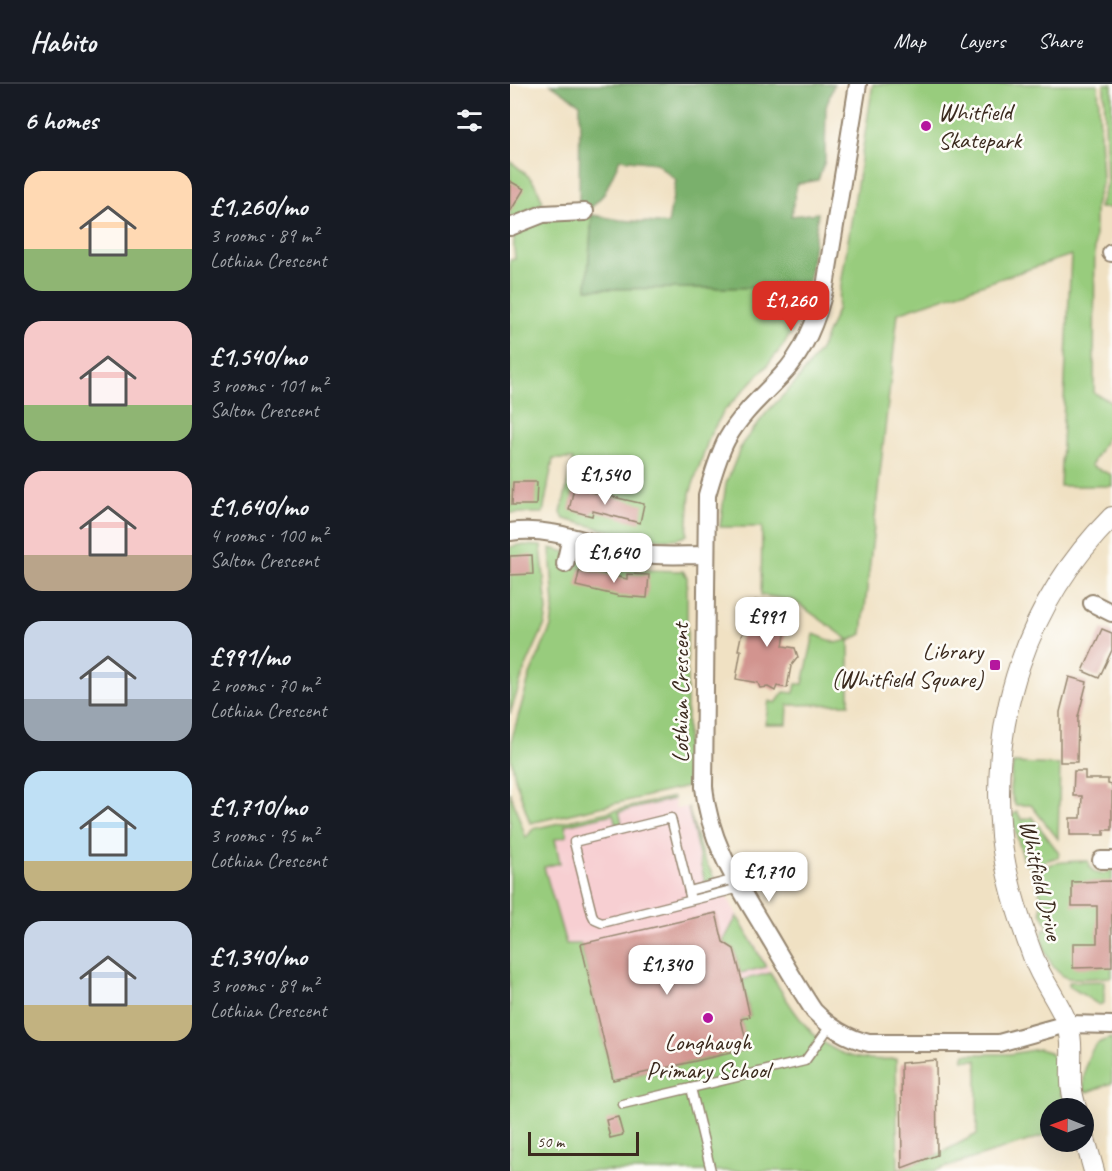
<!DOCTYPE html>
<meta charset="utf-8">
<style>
body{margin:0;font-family:Caveat,sans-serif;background:#20242c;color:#f1f3f6;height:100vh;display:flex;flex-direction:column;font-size:22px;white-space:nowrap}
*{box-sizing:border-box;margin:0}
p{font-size:20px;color:#9ea1a6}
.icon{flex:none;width:33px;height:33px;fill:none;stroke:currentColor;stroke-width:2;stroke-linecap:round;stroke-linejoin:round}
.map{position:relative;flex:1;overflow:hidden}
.side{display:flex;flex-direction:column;background:#171b24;width:510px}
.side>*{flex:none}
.needle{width:39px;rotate:271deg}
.buttons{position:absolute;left:530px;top:1014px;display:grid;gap:12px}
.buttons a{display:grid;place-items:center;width:54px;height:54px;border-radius:50%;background:#171b24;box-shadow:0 6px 24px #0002;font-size:30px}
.scale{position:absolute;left:18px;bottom:15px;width:111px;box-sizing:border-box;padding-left:6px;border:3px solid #3b2a1e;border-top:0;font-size:16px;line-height:21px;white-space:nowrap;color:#3b2a1e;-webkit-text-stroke:4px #fdfcf7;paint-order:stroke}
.price{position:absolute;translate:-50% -51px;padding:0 14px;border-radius:12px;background:#fff;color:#222;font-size:20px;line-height:39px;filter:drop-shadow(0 2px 3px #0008)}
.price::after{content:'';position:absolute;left:50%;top:36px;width:18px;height:14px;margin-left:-9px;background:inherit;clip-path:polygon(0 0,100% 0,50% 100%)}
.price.selected{background:#d93025;color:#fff}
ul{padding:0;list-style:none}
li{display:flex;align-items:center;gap:18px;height:150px;padding:0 24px}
li span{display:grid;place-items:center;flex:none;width:168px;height:120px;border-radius:18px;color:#555}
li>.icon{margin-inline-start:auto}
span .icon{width:72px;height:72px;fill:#fffc;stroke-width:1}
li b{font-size:26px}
h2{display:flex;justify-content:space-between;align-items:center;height:72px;padding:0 24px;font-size:26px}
header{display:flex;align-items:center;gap:36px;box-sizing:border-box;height:84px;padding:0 30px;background:#171b24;border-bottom:2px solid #363941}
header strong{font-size:28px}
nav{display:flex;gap:33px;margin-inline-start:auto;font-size:21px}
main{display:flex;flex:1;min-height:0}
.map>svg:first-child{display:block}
.built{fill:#f7cfd2}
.green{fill:#98cc7d;stroke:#6a7b4e;stroke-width:1.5}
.forest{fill:#7ab06c;stroke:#5a6d45;stroke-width:1.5}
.building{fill:#d2948f}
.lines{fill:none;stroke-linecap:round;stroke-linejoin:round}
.service-casing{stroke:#968670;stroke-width:11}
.minor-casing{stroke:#968670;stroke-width:20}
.tertiary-casing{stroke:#968670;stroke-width:22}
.service{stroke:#fff;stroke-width:8}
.minor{stroke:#fff;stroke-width:16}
.tertiary{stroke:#fff;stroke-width:20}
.poi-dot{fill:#b5179e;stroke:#fdfcf7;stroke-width:2}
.labels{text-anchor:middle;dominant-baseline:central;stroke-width:5;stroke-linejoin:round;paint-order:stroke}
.poi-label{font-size:24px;fill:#3b2a1e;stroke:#fdfcf7;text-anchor:start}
.street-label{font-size:24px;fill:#3b2a1e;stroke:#fdfcf7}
</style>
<header>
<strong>Habito</strong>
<nav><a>Map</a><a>Layers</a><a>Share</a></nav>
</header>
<main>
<section class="side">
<h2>6 homes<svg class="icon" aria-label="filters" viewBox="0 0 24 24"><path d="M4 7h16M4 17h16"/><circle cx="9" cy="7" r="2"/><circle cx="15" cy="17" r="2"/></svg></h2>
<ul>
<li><span style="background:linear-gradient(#ffd9b3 65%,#8fb573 0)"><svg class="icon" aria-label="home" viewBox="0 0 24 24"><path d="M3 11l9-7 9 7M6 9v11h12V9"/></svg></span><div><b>£1,260/mo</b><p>3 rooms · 89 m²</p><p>Lothian Crescent</p></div></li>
<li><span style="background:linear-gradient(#f6c9c9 70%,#8fb573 0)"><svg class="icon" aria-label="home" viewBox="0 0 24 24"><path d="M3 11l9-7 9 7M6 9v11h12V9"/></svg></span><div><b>£1,540/mo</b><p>3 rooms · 101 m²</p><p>Salton Crescent</p></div></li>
<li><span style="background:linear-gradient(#f6c9c9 70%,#b9a48a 0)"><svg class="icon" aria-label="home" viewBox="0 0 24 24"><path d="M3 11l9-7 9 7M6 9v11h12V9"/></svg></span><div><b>£1,640/mo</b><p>4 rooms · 100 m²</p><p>Salton Crescent</p></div></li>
<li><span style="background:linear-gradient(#c9d6e8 65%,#9aa5b1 0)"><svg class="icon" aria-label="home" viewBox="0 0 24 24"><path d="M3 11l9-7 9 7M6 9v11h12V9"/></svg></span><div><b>£991/mo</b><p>2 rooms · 70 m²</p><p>Lothian Crescent</p></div></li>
<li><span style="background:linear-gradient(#bfe0f5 75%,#c2b280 0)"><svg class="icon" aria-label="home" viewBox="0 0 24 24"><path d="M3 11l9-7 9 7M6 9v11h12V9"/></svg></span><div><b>£1,710/mo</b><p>3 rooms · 95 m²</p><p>Lothian Crescent</p></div></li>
<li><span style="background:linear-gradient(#c9d6e8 70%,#c2b280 0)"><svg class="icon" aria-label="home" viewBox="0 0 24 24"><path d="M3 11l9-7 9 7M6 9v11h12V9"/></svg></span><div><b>£1,340/mo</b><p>3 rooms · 89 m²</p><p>Lothian Crescent</p></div></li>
</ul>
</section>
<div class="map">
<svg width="602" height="1087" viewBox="0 0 602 1087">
<rect width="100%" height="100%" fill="#fdfcf7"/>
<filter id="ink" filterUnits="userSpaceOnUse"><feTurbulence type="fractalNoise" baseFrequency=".0167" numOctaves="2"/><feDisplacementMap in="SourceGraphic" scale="12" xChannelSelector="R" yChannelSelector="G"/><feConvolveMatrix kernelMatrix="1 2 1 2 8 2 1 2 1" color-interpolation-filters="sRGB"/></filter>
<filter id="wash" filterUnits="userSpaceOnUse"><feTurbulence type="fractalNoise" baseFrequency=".008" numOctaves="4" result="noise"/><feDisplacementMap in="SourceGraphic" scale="24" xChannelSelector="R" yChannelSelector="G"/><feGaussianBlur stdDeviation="1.35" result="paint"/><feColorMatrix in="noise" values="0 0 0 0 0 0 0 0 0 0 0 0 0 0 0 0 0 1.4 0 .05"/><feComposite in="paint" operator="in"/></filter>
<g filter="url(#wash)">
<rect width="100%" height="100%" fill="#f0e1c3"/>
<path class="built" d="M 163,713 L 166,725 L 178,723 L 192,771 L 290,937 L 310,956 L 336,971 L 356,975 L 386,975 L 388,1087 L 104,1087 L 56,860 L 23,745 Z"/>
<g class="green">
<path d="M 363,0 L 588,0 L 592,97 L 585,122 L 584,309 L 602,318 L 602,344 L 581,382 L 602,391 L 602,402 L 550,402 L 561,171 L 388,229 L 352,550 L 339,557 L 339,620 L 278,621 L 277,640 L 255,640 L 259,617 L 266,619 L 274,608 L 284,609 L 286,600 L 293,600 L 304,550 L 326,559 L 339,556 L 283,516 L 251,511 L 252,443 L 210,443 L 216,400 L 232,360 L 257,328 L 287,297 L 310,266 L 327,226 Z"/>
<path d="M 594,0 L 602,0 L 602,124 L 589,124 L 597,98 Z"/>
<path d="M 0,77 C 18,91 26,96 33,119 L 5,133 L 0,133 Z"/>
<path d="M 82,131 L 77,205 L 298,203 L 289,233 L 275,259 L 256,283 L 214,327 L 200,351 L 180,409 L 177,451 C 157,465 79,441 54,435 L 51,429 L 63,375 L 43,375 L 33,429 L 0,429 L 0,176 L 5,175 C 5,168 2,158 5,151 C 14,132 62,133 82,131 Z"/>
<path d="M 9,461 L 31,462 L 37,527 L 35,540 L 14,587 L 0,630 L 0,463 Z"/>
<path d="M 40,464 L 129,486 L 173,487 L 177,493 L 177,703 L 20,739 L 5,694 L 1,674 L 2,654 L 20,591 L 41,543 L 44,522 Z"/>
<path d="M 503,679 L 550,681 L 548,755 L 521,721 L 505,721 L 500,706 Z"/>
<path d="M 0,708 L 16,754 L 23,745 L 163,713 L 164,715 L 109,728 L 112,739 L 106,741 L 103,730 L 55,741 L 57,752 L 45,755 L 50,779 L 34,783 L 56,860 L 71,860 L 103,996 L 237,965 L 231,935 L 240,932 L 232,896 L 260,889 C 284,927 307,972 358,975 C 367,976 377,975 386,975 L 388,1085 L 427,1071 L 467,1050 L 467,976 L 453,976 L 455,970 L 500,970 L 529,965 L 539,968 L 547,978 L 553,1024 L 540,1024 L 540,1050 L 424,1087 L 0,1087 Z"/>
<path d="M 178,723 L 192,771 L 205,795 L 195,799 Z"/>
<path d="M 507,728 L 512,736 L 522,733 L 549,769 L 548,773 L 535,777 L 525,784 L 515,780 L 501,732 Z"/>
<path d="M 578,777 C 581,790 591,794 602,785 L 602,893 C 592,893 566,896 558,894 C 542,889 528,860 534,845 L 538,844 C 539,837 532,835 531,827 C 531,823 532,818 531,813 C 530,808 527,803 527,799 C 525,774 562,778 578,777 Z"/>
<path d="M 227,832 L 256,883 L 230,889 L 224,865 L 213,858 Z"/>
<path d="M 594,897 L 594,919 L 589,921 L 559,902 L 559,898 Z"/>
<path d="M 602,954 L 602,999 L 578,1008 L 574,1006 C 573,992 576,969 588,959 C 592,957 598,955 602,954 Z"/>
</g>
<path class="forest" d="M 41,0 L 324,0 L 316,23 L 315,77 L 308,96 L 287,100 L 281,132 L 308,129 L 298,203 L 77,205 L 82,131 L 110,136 L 158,140 L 166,96 L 146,79 L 110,75 L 94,110 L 80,125 L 69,123 L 70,20 Z"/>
<g id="blocks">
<g class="building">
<path d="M 0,97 L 14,105 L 0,128 Z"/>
<path d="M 3,398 L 27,398 L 26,421 L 2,421 Z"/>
<path d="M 64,404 L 134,420 L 130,439 L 83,427 L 82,432 L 59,426 Z"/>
<path d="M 22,471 L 23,490 L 0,491 L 0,472 Z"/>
<path d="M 70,484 L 117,495 L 117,490 L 139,491 L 137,514 L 109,512 L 66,502 Z"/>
<path d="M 245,516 L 280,522 L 273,562 L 285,564 L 288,573 L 281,582 L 277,604 L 267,602 L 265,607 L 258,603 L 250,604 L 248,599 L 226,595 L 231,566 L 228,566 L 231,552 L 233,549 L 239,549 Z"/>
<path d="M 592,545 L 602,549 L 602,566 L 589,594 L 573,587 Z"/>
<path d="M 559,593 L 577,598 L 568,633 L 567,678 L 550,678 L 550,628 Z"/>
<path d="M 564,687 L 575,687 L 575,695 L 598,695 L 598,700 L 602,701 L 602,746 L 594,746 L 594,751 L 560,751 L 560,734 L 571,734 L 572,712 L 563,712 Z"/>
<path d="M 602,797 L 602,883 L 563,884 L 563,859 L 587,859 L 587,822 L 562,822 L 562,798 Z"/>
<path d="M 206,829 L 213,858 L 224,865 L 232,896 L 240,933 L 231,935 L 238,965 L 103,996 L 71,860 Z"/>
<path d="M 426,976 L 427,1071 L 392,1084 L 391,979 Z"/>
<path d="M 108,1033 L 113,1051 L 100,1054 L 96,1036 Z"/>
</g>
</g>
</g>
<g filter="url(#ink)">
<use href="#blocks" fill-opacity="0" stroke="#968670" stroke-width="1.5"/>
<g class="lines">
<defs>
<g id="service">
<path d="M 179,807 L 225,795"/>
<path d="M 181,816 L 161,734 L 64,758 L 82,830 L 85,836 L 92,839 L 230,804"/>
<path d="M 181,1004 L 201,1087"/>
<path d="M 113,1020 L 295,977 L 320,942"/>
</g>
<g id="minor">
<path d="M 348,0 L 315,203 C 307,236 295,267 271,292 C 252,312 231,330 217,355 C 208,372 203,391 197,411 L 194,703 C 199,757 226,798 253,843 C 270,871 286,900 304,927 C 320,943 336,954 359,959 L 489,959 L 557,940 L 602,941"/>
<path d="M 0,143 L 33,130 L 75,128"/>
<path d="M 601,169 L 602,169"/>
<path d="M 0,448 C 43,442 83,461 124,469 C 147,473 172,471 195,471"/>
<path d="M 55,480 L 61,453"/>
<path d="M 582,519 L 602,529"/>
<path d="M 591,776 L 602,776"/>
</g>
<g id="tertiary">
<path d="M 566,1024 C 564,1016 561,1007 561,998 C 560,979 564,957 557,939 C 549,918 532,897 524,875 C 510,838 495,791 491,752 C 480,632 516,519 602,433"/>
<path d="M 573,1048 L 584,1087"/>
</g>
</defs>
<use href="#service" class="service-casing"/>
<use href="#minor" class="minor-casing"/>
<use href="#tertiary" class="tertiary-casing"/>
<use href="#service" class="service"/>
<use href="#minor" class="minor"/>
<use href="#tertiary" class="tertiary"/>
</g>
</g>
<g class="poi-dot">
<circle cx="416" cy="42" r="6"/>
<rect x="479" y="575" width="12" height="12" rx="3"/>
<circle cx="198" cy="934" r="6"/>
</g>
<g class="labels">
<g class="poi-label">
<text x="428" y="28">Whitfield<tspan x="428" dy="28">Skatepark</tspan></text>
<text x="473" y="567" text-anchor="end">Library<tspan x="473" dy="28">(Whitfield Square)</tspan></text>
<text x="198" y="958" text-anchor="middle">Longhaugh<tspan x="198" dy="28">Primary School</tspan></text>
</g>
<g class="street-label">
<text transform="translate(170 609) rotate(-90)">Lothian Crescent</text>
<text transform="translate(531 796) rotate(77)">Whitfield Drive</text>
</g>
</g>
</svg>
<div class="buttons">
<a><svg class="needle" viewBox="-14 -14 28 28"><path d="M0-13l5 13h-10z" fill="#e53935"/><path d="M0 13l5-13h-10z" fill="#9ea1a6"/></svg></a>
</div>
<div class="scale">50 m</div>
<b class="price selected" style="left:281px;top:248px">£1,260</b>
<b class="price" style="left:95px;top:422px">£1,540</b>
<b class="price" style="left:104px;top:500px">£1,640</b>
<b class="price" style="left:257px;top:564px">£991</b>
<b class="price" style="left:259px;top:819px">£1,710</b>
<b class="price" style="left:157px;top:912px">£1,340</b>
</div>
</main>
